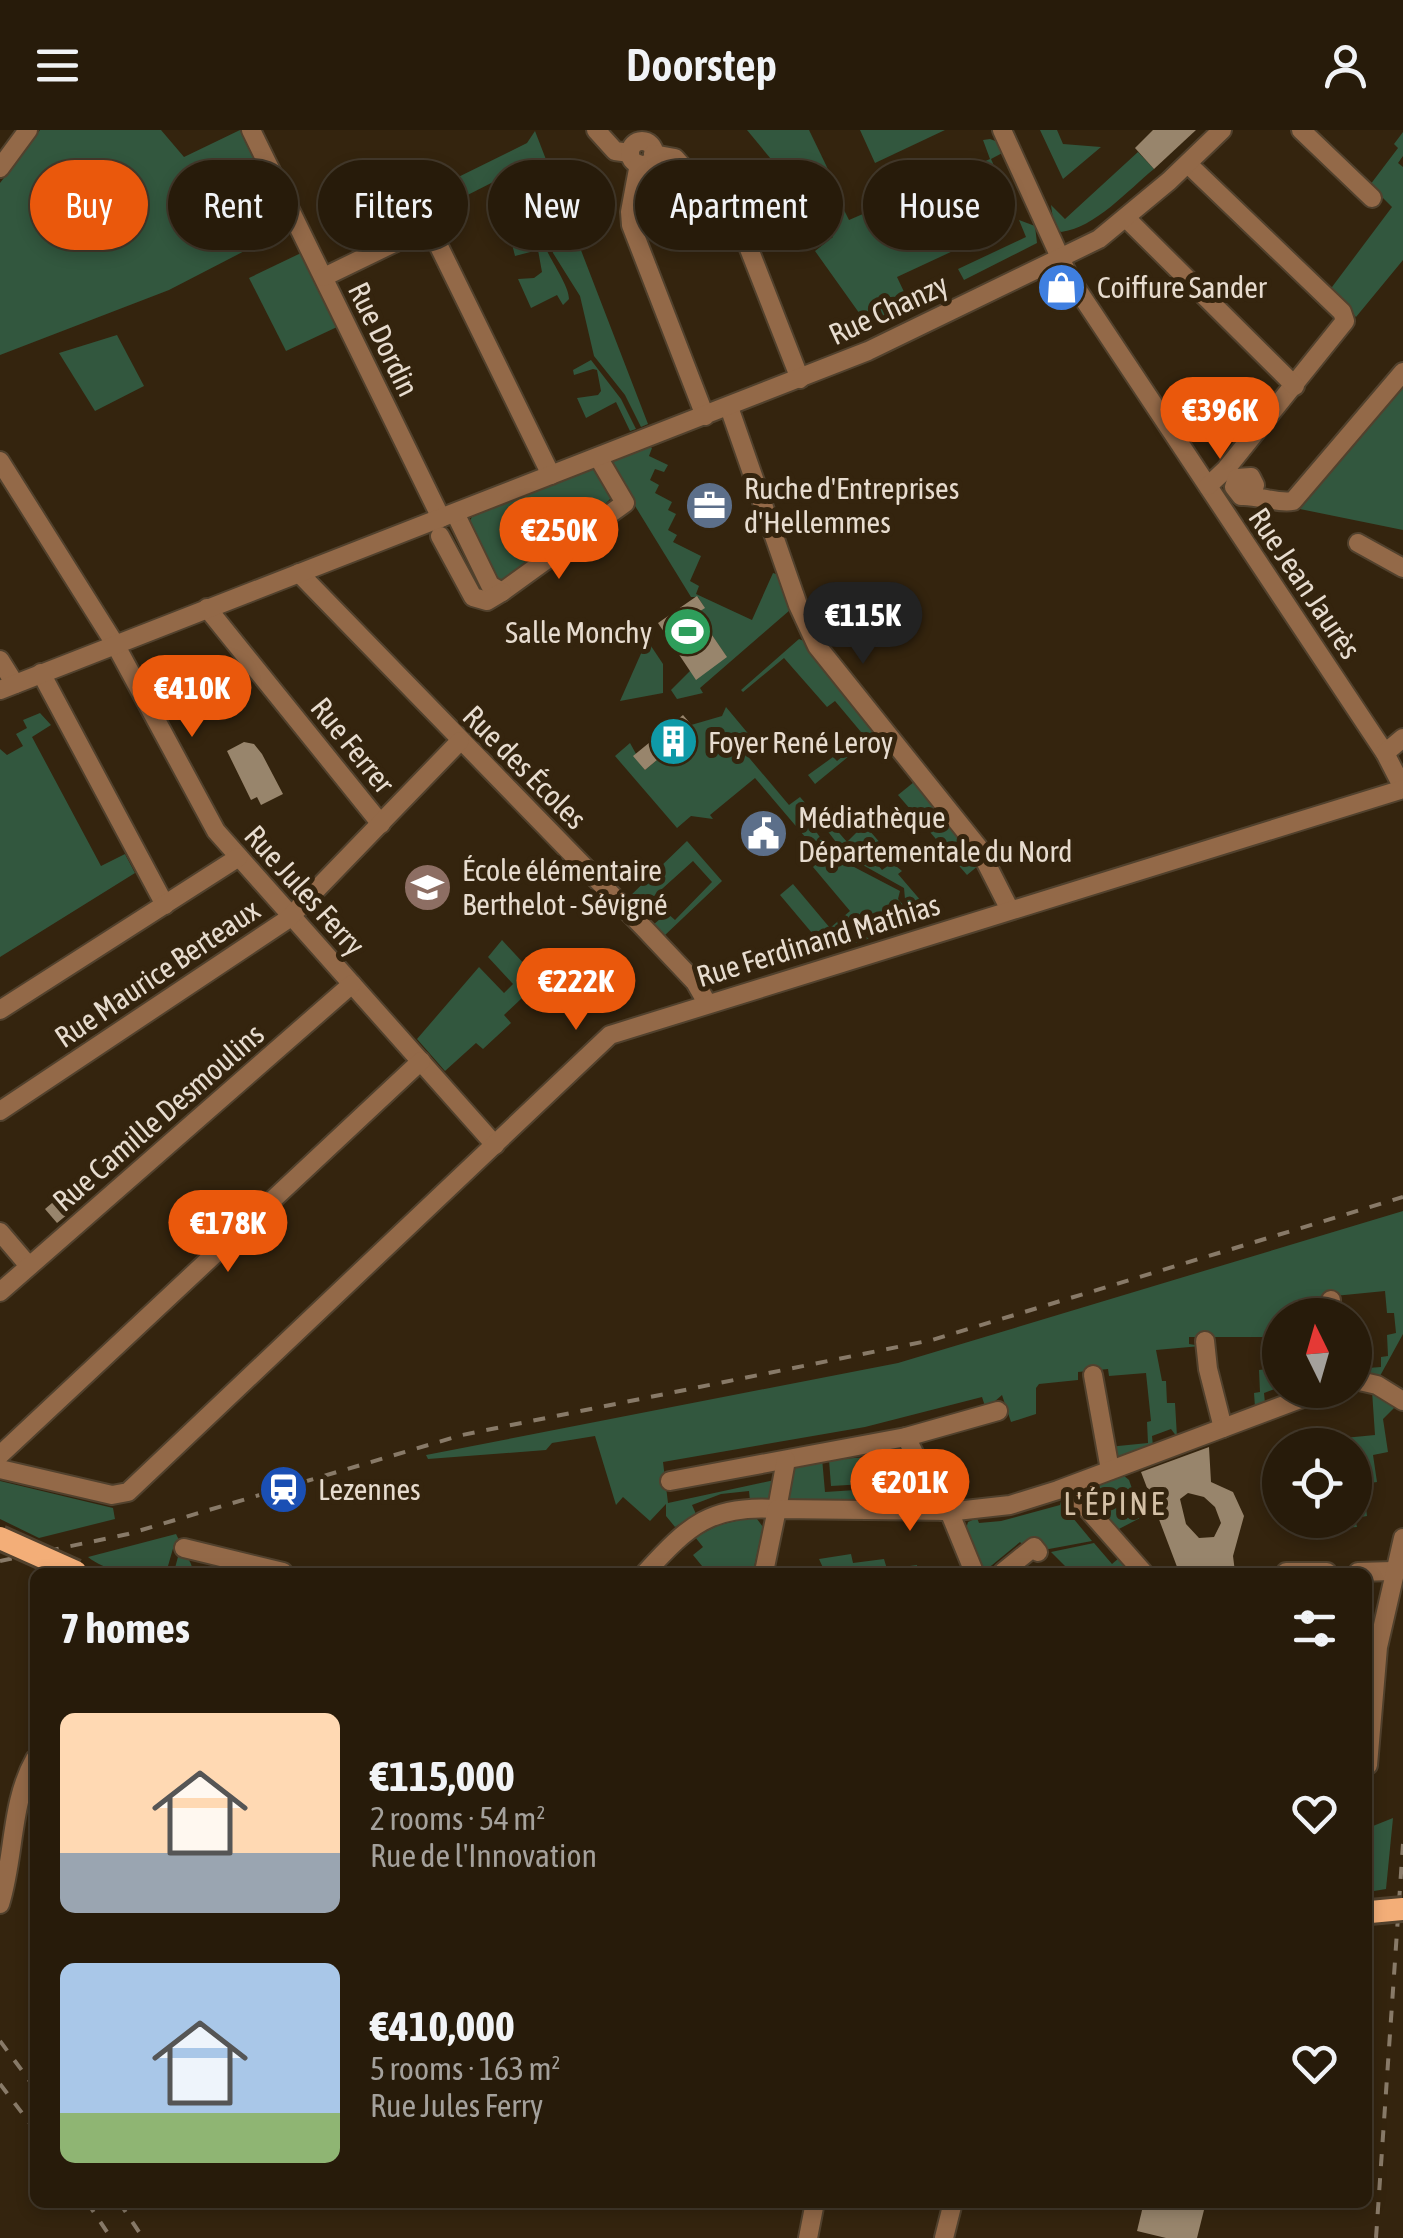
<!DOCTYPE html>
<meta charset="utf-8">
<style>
body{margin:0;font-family:"Asap Condensed",sans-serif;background:#2f2413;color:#f1f3f6;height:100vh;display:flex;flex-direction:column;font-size:38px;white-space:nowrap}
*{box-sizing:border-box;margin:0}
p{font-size:32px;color:#a4a19c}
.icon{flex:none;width:55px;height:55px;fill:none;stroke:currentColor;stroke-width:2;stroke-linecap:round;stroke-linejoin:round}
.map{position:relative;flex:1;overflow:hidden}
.drawer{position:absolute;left:30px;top:1438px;width:1342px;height:640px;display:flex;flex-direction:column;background:#271b0a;border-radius:15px;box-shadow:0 5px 15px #0003,0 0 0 2px #43392b}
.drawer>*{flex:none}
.guide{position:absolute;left:30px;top:30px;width:1345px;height:90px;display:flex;gap:20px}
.needle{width:65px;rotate:355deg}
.tools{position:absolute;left:1262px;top:1168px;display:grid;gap:20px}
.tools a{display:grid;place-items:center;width:110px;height:110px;border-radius:50%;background:#271b0a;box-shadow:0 5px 15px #0003,0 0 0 2px #43392b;font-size:50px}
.price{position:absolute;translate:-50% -85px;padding:0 22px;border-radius:35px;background:#ea580c;color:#fff;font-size:32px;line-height:65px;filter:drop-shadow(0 2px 5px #0008)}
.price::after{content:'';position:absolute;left:50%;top:60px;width:30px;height:22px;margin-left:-15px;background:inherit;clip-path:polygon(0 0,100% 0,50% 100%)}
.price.on{background:#222;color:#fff}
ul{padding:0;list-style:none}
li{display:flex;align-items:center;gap:30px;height:250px;padding:0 30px}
li span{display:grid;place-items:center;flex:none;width:280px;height:200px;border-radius:15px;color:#555}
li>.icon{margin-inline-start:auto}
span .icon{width:120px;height:120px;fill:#fffc;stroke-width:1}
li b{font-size:42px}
h2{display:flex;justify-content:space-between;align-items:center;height:120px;padding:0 30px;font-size:42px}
.tag{padding:0 35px;border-radius:45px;background:#271b0a;box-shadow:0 5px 15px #0003,0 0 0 2px #43392b;font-size:35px;line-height:90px}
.tag.on{background:#ea580c;color:#fff}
header{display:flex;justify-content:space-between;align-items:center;height:130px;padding:0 30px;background:#271b0a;font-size:45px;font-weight:600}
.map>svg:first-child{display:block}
.green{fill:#32573e}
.building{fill:#98856c;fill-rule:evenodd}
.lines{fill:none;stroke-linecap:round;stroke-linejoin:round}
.minor-casing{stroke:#51412d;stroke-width:22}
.minor{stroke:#936948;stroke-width:18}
.rail{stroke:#887a68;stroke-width:4;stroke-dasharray:12 12;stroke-linecap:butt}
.major-bridge-casing{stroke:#51412d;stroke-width:28;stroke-linecap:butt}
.major-bridge{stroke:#f3ae78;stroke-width:22}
.labels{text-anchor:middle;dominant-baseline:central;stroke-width:10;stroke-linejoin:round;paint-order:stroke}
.poi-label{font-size:30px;fill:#e7dccf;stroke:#34240e;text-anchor:start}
.street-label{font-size:30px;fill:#e7dccf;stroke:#34240e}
.neighbourhood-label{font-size:32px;letter-spacing:2.5px;fill:#d4c0a6;stroke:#34240e}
</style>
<header><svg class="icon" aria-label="menu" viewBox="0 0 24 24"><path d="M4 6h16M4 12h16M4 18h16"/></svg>Doorstep<svg class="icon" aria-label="person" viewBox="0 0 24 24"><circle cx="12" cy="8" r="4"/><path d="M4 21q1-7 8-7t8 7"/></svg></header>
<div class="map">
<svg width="1403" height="2108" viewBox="0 0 1403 2108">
<rect width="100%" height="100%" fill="#34240e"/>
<g class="green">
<path d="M 40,0 L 161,0 L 184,27 L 240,0 L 289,98 L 169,160 L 0,225 L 0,53 Z"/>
<path d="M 747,0 L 809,0 L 839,62 L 815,72 L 804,69 Z"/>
<path d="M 860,0 L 945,0 L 875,33 Z"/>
<path d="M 1040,0 L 1057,0 L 1063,14 L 1101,17 L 1063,49 Z"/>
<path d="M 535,1 L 648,294 L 641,297 L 625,265 L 594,226 L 580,166 L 553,123 L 541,68 L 528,49 L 507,45 L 379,110 L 369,91 L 527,13 Z"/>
<path d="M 1403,2 L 1403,26 L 1398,33 L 1403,37 L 1403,130 L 1356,187 L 1329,161 L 1392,77 L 1370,55 L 1398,18 L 1394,14 Z"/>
<path d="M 990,9 L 1001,13 L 1006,21 L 991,29 L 1009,69 L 959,92 L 968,114 L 897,147 L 905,164 L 917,158 L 922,169 L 867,194 L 815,121 L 833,107 L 820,90 L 822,82 L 840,72 L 849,90 L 990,29 L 983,10 Z"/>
<path d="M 1138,22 L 1154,39 C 1128,60 1095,98 1061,102 L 1054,96 L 1051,75 L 1065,89 Z"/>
<path d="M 1019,90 L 1035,96 L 1037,113 L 964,150 L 958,139 L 1026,107 Z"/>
<path d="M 539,101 C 544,123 569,153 569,169 L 563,175 L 557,165 L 531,178 L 518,149 L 534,148 L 542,142 L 538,120 L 515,126 L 512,114 Z"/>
<path d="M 301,123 L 337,197 L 286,221 L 249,148 Z"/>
<path d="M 117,205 L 144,256 L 95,281 L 59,223 Z"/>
<path d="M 591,230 L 621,269 L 636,299 L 630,301 L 616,272 L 586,288 L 577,268 L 598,265 L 601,261 L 597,240 L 593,239 L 574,245 L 573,240 Z"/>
<path d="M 1403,250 L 1403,400 L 1295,378 Z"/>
<path d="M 647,315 L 652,318 L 649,326 L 668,335 L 664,342 L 655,339 L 650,350 L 659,355 L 655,363 L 672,372 L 668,380 L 676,384 L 668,400 L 677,405 L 673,412 L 701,426 L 690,451 L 699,456 L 696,464 L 752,490 L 773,443 L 779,445 L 790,480 L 700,558 L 703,563 L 677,569 L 671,560 L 690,541 L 726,526 L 697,483 L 704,477 L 698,467 L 691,467 L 608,332 Z"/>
<path d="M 592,336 L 598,336 L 611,368 L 594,386 L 503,452 L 491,448 L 468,394 L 472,387 Z"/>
<path d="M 799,509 L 804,511 L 815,530 L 880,610 L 877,614 L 871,608 L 815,654 L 808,645 L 833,627 L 837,631 L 848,622 L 845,617 L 861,602 L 835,571 L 827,577 L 784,528 L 743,562 L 741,560 Z"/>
<path d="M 647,510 L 663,534 L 663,563 L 620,571 Z"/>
<path d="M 726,577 L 756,613 L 745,623 L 789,675 L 800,667 L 814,683 L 808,690 L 833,726 L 900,761 L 898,769 L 915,789 L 904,797 L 828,822 L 780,765 L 793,754 L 830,798 L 850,781 L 813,737 L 823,728 L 755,648 L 710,685 L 713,689 L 691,686 L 677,698 L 615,626 L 630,613 L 645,640 L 663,625 L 669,632 L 683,621 L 678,614 L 695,600 L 691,595 L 722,586 Z"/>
<path d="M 40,583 L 51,595 L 32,607 L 101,736 L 125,724 L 135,743 L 0,827 L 0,619 L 7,625 L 23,616 L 16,604 L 27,598 L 23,590 Z"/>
<path d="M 914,652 L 979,735 L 967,745 L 898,665 Z"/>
<path d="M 816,686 L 822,692 L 827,689 L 847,712 L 873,686 L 878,692 L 869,700 L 888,722 L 876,733 L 882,740 L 892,733 L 902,741 L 898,744 L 928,779 L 919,785 L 905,769 L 904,758 L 836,720 L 832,715 L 836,712 Z"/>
<path d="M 687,711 L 722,751 L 664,806 L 653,795 L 667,783 L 675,790 L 712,752 L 693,731 L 653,767 L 659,775 L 646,788 L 628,768 Z"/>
<path d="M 502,810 L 540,851 L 504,885 L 511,893 L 483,919 L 476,913 L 445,941 L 417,909 L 479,837 L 504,863 L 513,854 L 488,827 Z"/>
<path d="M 1403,1081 L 1403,1204 L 1380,1246 L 1355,1239 L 1381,1237 L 1381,1227 L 1388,1226 L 1387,1205 L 1396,1203 L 1394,1183 L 1387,1183 L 1385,1161 L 1314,1168 L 1315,1175 L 1323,1174 L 1327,1179 L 1282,1182 L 1280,1257 L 1264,1263 L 1265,1273 L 1255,1277 L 1254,1263 L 1260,1262 L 1259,1240 L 1267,1239 L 1265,1207 L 1189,1207 L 1189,1214 L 1201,1216 L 1156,1220 L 1162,1251 L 1166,1251 L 1167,1273 L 1175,1273 L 1177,1307 L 1171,1299 L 1152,1306 L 1153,1316 L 1113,1331 L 1108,1317 L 1148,1313 L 1147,1292 L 1151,1291 L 1146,1243 L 1109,1246 L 1108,1239 L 1078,1242 L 1078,1250 L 1039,1254 L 1036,1258 L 1036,1284 L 1011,1292 L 1002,1265 L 986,1279 L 982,1267 L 865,1297 L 663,1332 L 668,1373 L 779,1349 L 773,1371 L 750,1371 L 749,1361 L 721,1364 L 692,1375 L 696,1384 L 675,1397 L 666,1386 L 666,1374 L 650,1391 L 623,1367 L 616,1375 L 595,1306 L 552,1313 L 546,1320 L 428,1329 L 426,1325 L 898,1233 Z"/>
<path d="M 1372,1261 L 1395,1277 L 1383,1289 L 1388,1322 L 1373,1325 L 1377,1352 L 1363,1354 L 1367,1386 L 1355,1388 L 1357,1397 L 1292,1402 L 1290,1390 L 1355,1390 L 1355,1315 L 1345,1315 L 1344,1308 L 1375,1305 Z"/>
<path d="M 880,1326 L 882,1353 L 831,1356 L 829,1330 Z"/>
<path d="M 822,1328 L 825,1362 L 887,1358 L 888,1352 L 926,1354 L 930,1370 L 787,1371 L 792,1335 Z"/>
<path d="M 1123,1345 L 1129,1350 L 1142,1387 L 1117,1400 L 1083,1363 Z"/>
<path d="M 0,1351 L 113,1378 L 115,1389 L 39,1408 L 0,1389 Z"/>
<path d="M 1062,1367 L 1074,1376 L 1068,1382 L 1092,1411 L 1049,1419 L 1026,1418 L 1020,1412 L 986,1440 L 981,1439 L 965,1402 L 968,1392 L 977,1388 L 979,1393 L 1001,1391 L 1060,1375 Z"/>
<path d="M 744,1389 L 757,1389 L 763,1397 L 753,1442 L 707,1442 L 693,1425 L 703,1417 L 695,1407 L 719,1395 Z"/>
<path d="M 176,1404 L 179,1410 L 174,1415 L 168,1436 L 175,1438 L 179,1423 C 188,1426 192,1433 193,1442 C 161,1442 115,1449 88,1427 Z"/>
<path d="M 1094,1413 L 1112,1434 L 1119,1428 L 1131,1442 L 1071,1442 L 1051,1422 Z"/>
<path d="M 851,1424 L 853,1433 L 884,1429 L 887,1439 L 917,1435 L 918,1442 L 825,1442 L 819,1429 Z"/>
<path d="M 1393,1688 L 1386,1759 L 1368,1762 L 1368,1714 L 1373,1696 Z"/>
</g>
<g class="building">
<path d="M 1153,0 L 1196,0 L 1154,39 L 1135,18 Z"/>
<path d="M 697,466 L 705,478 L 697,483 L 727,527 L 696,550 L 658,493 Z"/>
<path d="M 683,585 L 695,599 L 678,614 L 683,620 L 669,632 L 663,625 L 645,640 L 633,626 Z"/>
<path d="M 244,612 L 254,614 L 262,624 L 283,664 L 261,675 L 257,667 L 251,670 L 227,621 Z"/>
<path d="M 66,1061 L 79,1075 L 57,1093 L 45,1079 Z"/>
<path d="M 1209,1317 L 1211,1352 L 1233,1362 L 1244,1386 L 1233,1426 L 1235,1442 L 1179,1442 L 1141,1342 ZM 1188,1363 L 1204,1367 L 1215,1377 L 1221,1393 L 1214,1407 L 1199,1408 L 1186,1394 L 1180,1369 Z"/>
<path d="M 1144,2072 L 1206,2072 L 1197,2108 L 1166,2108 L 1137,2101 Z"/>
</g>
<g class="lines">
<defs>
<g id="minor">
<path d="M 251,0 L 441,388"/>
<path d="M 596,0 L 615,21 L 630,23"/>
<path d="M 1002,0 L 1069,147 L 1385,623 L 1403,658"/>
<path d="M 1301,0 L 1372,68"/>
<circle cx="642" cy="23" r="12"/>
<path d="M 653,24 L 675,28 L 744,106 L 800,249"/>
<path d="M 639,34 L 630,82 L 631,95 L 705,286"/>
<path d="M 1188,34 L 1342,182 L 1345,191 L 1226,339 L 1208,356"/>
<path d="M 0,38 L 28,0"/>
<path d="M 1126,88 L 1295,256"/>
<path d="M 324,147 L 429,96 L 551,345"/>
<path d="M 729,277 L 798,475 L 817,516 L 978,717 L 1010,780"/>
<path d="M 0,331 L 115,514 L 216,701 L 495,1015"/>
<path d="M 1252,363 L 1255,355 L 1251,347 L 1237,348 L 1234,357 L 1241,366 C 1259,365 1276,374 1293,371 L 1403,242"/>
<path d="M 455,383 L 490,455 L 502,462 L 625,373 L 598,327"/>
<path d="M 440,406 L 473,467 L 487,471 L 502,462"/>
<path d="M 1358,413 L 1403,438"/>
<path d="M 299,443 L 644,798 L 695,852 L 707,873"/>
<path d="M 207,478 L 381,694"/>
<path d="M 0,530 L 15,554"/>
<path d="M 41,543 L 165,775"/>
<path d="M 0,560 L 868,221 L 1099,109 L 1169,51 L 1222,0"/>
<path d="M 1385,623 L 1403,608"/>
<path d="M 0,880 L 239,727"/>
<path d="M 0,981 L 288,789 L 460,611"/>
<path d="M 0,1102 L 29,1136"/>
<path d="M 0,1162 L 352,854"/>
<path d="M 1331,1170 L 1332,1185"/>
<path d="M 1205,1211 L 1208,1239 L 1223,1298"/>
<path d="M 1093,1245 L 1110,1340"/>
<path d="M 1355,1250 L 1377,1255 L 1403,1271"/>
<path d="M 906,1307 L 943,1381"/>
<path d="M 0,1325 L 421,931"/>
<path d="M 0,1339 L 112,1365 L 128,1362 L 610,905 L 1403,659"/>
<path d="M 670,1351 L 906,1307 L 998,1281"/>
<path d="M 1068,1357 L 1143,1442"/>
<path d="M 949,1381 L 974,1442"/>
<path d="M 184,1418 L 283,1442"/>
<path d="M 646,1442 C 688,1396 711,1374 777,1379 L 786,1330"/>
<path d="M 764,1442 L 777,1379 L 956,1381 L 1010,1375 L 1058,1360 L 1324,1260"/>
<path d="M 1003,1442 L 1034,1417 L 1038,1422"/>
<path d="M 1286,1442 L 1327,1442"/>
<path d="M 1358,1442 L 1393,1441"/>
<path d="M 1368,1635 L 1378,1517 L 1403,1408"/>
<path d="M 0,1774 C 15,1726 10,1673 35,1629"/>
<path d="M 808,2108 L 815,2072"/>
<path d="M 944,2108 L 953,2072"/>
</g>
</defs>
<use href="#minor" class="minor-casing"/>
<use href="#minor" class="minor"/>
<g class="rail">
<path d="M 0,1431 L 128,1404 L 462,1305 L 932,1210 L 1403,1067"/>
<path d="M 0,1911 L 35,1958"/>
<path d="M 0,1954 L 35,2000"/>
<path d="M 87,2072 L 111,2108"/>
<path d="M 119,2072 L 143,2108"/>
<path d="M 1376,2108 L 1403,1714"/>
</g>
<defs>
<g id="major-bridge">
<path d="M 0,1408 L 76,1442"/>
<path d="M 1370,1782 L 1403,1779"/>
</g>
</defs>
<use href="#major-bridge" class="major-bridge-casing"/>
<use href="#major-bridge" class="major-bridge"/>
</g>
<defs>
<symbol id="shop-disc" viewBox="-11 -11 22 22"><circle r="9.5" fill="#3f7fe0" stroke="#34240e"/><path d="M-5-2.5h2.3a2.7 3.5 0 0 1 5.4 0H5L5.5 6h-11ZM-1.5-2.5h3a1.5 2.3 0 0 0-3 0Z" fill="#fff"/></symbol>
<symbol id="office-disc" viewBox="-11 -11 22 22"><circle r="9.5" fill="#5c6f8a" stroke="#34240e"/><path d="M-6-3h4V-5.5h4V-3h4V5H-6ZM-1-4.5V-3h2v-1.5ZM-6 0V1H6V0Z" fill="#fff"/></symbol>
<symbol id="stadium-disc" viewBox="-11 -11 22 22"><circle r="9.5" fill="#2e9e5b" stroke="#34240e"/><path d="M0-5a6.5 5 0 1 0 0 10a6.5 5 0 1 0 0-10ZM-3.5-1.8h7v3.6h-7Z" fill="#fff"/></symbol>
<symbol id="building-disc" viewBox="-11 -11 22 22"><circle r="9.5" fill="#0f9aa8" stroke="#34240e"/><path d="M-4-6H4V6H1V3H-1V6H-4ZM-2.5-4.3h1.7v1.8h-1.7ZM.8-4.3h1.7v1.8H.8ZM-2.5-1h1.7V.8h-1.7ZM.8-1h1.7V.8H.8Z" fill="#fff"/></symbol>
<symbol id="civic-disc" viewBox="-11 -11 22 22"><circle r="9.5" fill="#5c6f8a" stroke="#34240e"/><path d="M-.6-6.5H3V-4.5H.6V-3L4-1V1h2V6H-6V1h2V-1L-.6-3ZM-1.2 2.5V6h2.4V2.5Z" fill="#fff"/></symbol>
<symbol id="school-disc" viewBox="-11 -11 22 22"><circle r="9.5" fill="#8d6e63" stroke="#34240e"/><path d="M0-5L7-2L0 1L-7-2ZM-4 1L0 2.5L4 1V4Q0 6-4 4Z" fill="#fff"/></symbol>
<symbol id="station-disc" viewBox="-11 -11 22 22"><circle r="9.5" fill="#1a4fb4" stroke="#34240e"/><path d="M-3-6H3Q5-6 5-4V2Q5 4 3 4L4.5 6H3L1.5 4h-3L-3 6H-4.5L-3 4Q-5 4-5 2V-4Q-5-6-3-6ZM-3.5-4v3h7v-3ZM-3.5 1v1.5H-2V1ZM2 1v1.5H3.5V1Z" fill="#fff"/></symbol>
</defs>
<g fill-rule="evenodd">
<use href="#shop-disc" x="1034" y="130" width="55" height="55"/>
<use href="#office-disc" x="682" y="348" width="55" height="55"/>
<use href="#stadium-disc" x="660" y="474" width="55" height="55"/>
<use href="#building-disc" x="646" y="584" width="55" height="55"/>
<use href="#civic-disc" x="736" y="676" width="55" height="55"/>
<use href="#school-disc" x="400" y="730" width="55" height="55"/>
<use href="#station-disc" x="256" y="1332" width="55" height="55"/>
</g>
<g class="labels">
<g class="poi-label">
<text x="1097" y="157">Coiffure Sander</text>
<text x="744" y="358">Ruche d'Entreprises<tspan x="744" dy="34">d'Hellemmes</tspan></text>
<text x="652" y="502" text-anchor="end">Salle Monchy</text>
<text x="708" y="612">Foyer René Leroy</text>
<text x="798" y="687">Médiathèque<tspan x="798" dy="34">Départementale du Nord</tspan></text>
<text x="462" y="740">École élémentaire<tspan x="462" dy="34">Berthelot - Sévigné</tspan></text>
<text x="318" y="1359">Lezennes</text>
</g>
<g class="street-label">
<text transform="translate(888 179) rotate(-25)">Rue Chanzy</text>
<text transform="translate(384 209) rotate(64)">Rue Dordin</text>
<text transform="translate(1305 453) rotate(56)">Rue Jean Jaurès</text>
<text transform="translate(353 615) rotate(51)">Rue Ferrer</text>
<text transform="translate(525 637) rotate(45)">Rue des Écoles</text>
<text transform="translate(305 760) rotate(48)">Rue Jules Ferry</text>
<text transform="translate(818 810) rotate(-17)">Rue Ferdinand Mathias</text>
<text transform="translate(157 843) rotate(-34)">Rue Maurice Berteaux</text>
<text transform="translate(158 987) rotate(-41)">Rue Camille Desmoulins</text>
</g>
<g class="neighbourhood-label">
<text x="1115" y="1373">L'ÉPINE</text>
</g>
</g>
</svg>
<div class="tools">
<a><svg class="needle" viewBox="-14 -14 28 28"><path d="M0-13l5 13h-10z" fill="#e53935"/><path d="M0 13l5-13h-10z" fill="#a4a19c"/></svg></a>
<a><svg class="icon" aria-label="locate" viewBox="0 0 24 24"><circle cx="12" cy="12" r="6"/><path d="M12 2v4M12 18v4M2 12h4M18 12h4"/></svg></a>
</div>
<b class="price" style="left:1220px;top:332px">€396K</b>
<b class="price" style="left:559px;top:452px">€250K</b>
<b class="price on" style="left:863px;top:537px">€115K</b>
<b class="price" style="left:192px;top:610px">€410K</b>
<b class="price" style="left:576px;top:903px">€222K</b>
<b class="price" style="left:228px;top:1145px">€178K</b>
<b class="price" style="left:910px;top:1404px">€201K</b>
<div class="guide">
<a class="tag on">Buy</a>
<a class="tag">Rent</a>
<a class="tag">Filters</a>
<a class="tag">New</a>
<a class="tag">Apartment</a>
<a class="tag">House</a>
</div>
<section class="drawer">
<h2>7 homes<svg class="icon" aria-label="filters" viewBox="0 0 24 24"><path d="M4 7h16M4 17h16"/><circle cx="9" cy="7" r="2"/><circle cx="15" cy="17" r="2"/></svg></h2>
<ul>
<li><span style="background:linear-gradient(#ffd9b3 70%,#9aa5b1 0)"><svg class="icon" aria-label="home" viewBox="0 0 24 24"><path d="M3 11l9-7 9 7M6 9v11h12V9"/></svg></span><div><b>€115,000</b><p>2 rooms · 54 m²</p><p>Rue de l'Innovation</p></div><svg class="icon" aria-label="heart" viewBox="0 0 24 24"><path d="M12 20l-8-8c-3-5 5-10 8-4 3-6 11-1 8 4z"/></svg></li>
<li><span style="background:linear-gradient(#a9c7e8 75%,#8fb573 0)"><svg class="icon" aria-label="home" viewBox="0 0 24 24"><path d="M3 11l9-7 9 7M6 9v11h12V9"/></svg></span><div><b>€410,000</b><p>5 rooms · 163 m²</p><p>Rue Jules Ferry</p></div><svg class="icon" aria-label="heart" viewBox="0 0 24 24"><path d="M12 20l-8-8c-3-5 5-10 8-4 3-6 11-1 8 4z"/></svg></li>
</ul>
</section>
</div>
